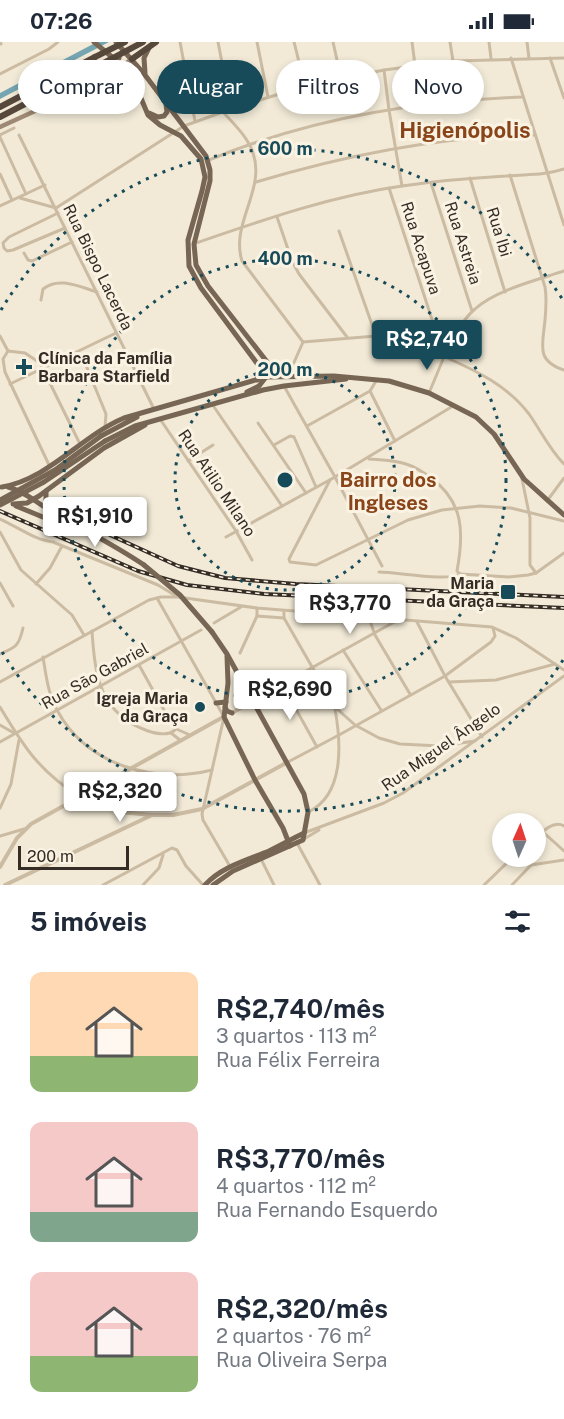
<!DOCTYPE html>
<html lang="pt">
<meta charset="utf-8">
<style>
body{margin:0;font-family:"Public Sans",sans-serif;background:#f2f2f3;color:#1f2937;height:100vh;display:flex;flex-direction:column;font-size:22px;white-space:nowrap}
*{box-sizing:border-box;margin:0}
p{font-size:20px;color:#747a83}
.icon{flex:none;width:33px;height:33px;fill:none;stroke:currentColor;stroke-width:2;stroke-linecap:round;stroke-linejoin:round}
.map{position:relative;height:843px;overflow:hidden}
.details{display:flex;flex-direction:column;background:#fff;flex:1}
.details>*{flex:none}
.hud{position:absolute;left:18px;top:18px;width:528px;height:54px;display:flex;gap:12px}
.needle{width:39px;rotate:3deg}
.controls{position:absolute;left:492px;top:771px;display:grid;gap:12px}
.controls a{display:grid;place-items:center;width:54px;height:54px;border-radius:50%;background:#fff;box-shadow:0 3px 9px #0003;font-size:30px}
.scale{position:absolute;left:18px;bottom:15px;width:111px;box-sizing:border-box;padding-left:6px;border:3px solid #352d25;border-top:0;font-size:16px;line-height:21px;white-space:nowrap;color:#352d25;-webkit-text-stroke:4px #faf3e3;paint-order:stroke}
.price{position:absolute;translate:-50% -51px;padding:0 14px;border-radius:6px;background:#fff;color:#222;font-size:20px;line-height:39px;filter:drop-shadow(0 2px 3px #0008)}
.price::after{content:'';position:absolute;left:50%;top:36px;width:18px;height:14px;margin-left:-9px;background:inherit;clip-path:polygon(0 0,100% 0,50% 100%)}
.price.on{background:#184b59;color:#fff}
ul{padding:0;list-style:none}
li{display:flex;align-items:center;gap:18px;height:150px;padding:0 30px}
li span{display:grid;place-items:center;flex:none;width:168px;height:120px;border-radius:12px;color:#555}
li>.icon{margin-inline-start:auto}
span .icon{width:72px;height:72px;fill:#fffc;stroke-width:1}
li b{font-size:26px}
h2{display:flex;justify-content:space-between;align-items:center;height:72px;padding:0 30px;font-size:26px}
.tag{padding:0 21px;border-radius:27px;background:#fff;box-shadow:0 3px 9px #0003;font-size:21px;line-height:54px}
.tag.on{background:#184b59;color:#fff}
.status{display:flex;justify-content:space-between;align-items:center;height:42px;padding:0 30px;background:#fff;direction:ltr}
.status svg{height:16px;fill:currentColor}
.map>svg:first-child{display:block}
.water{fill:#74a5b1}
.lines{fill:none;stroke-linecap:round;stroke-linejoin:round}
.minor{stroke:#cbbba2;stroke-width:3}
.tertiary{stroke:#cbbba2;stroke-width:4}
.secondary{stroke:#9e8a74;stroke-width:4.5}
.primary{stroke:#786655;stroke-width:5}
.motorway{stroke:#57483c;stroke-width:6}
.rail-casing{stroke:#352d25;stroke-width:4}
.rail{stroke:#faf3e3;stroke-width:1.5;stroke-dasharray:4.5;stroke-linecap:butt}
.primary-bridge{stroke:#786655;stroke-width:5}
.motorway-bridge{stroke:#57483c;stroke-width:6}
.ring{fill:none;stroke:#184b59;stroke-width:3;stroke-dasharray:3 6}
.poi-dot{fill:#184b59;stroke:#faf3e3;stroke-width:2}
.labels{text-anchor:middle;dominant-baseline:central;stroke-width:6;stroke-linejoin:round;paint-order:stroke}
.street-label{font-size:16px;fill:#352d25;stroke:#faf3e3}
.poi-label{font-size:16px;font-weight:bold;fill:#352d25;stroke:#faf3e3;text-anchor:end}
.quarter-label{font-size:20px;font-weight:bold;fill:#894519;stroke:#faf3e3}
.district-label{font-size:22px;font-weight:bold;fill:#894519;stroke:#faf3e3}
.centre{fill:#184b59;stroke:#faf3e3;stroke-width:3}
.ring-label{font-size:18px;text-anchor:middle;font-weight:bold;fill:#184b59;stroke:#faf3e3;stroke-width:6;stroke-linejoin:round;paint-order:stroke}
</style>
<div class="status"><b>07:26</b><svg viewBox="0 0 49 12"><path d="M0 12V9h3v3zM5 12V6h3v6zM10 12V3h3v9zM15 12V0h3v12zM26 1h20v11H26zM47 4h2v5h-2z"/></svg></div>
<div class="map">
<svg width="564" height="843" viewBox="0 0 564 843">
<rect width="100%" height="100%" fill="#f2ead7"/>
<path class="water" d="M 97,0 L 109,0 L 0,57 L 0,51 Z"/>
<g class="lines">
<g class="minor">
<path d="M 0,0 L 1,2"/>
<path d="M 180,0 L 195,79"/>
<path d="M 218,0 L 231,67"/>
<path d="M 257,0 L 268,55"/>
<path d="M 294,0 L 305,44"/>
<path d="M 333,0 L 341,36"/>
<path d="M 412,0 L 415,23"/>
<path d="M 450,0 L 453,19"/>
<path d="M 489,0 L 491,16"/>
<path d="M 527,0 L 529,16"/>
<path d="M 511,16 L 564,183"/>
<path d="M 550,16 L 564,56"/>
<path d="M 384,28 L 389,68 L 402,144"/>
<path d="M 0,32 L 49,7 L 58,0"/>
<path d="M 223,70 C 234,82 248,95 253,111 C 266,148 230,182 242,219 L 303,300"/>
<path d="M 0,93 L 14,86"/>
<path d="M 19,93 L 154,367"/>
<path d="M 0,95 L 26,152"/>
<path d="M 209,118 C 308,77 415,59 523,55"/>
<path d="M 0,132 L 12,158"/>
<path d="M 510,133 L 545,245 C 547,256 546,267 545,278 C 543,302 535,319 564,328"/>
<path d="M 470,136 L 505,250"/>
<path d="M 256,140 C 346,113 440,94 535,93"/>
<path d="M 431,141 L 472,269"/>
<path d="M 389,146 L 442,308"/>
<path d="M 20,156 L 56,166"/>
<path d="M 0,164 L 45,143"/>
<path d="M 56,166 L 184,84 L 231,67 L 305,44 L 384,28 L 453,19 L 564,16"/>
<path d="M 58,171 L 9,195 L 3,201 L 4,206 L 7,209 L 13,208 L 65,186"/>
<path d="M 277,175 L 292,219 L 299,232 L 347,295"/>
<path d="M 339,189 L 376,294"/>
<path d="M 196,201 C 263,178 331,154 402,144 C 436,139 471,136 506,134 C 527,132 543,134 564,127"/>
<path d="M 24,211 L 28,218 L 32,219 L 72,200"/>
<path d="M 41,258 L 43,247 C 59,234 80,245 97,250"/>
<path d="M 0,294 L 8,309"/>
<path d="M 303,300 L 376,294 L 407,301 L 441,314"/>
<circle cx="444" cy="311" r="3.5"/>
<path d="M 8,309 L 3,317 L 5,330 L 50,425"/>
<path d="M 8,309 L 25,311 L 40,321 L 80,402"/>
<path d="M 447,309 C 454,295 462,278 475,267 C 496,248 537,238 564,229"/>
<path d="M 445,315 C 477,329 508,344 529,372 C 541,389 550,408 564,422"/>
<path d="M 83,316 L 106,372 L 105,385"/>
<path d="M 288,334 L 303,300"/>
<path d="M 376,339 L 370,349 L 395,399"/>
<path d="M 10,342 L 116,291"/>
<path d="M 284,344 L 335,435 L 382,524"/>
<path d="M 429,351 L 444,315"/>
<path d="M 212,362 L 282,464"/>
<path d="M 160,377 L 236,489 L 252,518"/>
<path d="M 258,381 L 306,451"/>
<path d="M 307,384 L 370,349"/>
<path d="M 274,403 L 290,394 L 294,395 L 316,445"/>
<path d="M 369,417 C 381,418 394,418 406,422 C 416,425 423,430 431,436 C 464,460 464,491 457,529 L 460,532"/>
<path d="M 188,419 L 213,403"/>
<path d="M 522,437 L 530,476 L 530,523 L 536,531"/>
<path d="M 330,438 L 289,517 L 290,520 L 316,523 L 408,478 L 442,468 L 480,464 L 511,466 L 564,479"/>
<path d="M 547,459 L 564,436"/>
<path d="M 0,477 C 18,485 35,498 53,500 L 158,543 L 176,554"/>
<path d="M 0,490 L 21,528 L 72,573 L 84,593"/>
<path d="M 226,495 L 335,435 L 453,364"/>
<path d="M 379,530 C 398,530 447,540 460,532 L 509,535 L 528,533 L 536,531 L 564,511"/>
<path d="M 0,541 L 13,564"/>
<path d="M 36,542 L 50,526 L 62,504"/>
<path d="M 157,556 L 224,675 L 202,772 L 203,778 L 231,826"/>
<path d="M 284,569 L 284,576 L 335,665 L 355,683 L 379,696 L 400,702 L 440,704 L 475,699"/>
<path d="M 257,574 L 284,576"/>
<path d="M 369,576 L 375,593 L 410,652"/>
<path d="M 417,580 L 445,634 L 482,695"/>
<path d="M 214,581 L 241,565"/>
<path d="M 92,589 C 95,635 100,672 148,689 C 157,692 168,694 175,688"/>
<path d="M 343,608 L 381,668"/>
<path d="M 240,611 L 257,574 L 257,566"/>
<path d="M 0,612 C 16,605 19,604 23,586"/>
<path d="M 43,615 C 46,633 48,652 57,668 C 87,724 155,742 212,728"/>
<path d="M 139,623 L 174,686 L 190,693"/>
<path d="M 0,640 L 149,558 L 161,555 L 178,555 L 257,566 L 492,585 L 516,596 L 564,628"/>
<path d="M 449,640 L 496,638 L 555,622"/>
<path d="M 282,642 L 317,705"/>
<path d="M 252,659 L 396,579"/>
<path d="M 0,665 C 24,705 39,729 80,755"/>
<path d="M 0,683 L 14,691"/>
<path d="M 171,691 L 180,698"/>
<path d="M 0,700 L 201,588"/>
<path d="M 286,721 L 339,693 L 445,634 L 491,600 L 495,594 L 493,586"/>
<path d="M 0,766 L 11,742 L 19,698"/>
<path d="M 308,770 C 345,753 341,700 335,667"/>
<path d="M 543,790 L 564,809"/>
<path d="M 304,791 L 384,761 L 403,751 L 564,634"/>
<path d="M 0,794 L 24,787"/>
<path d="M 536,796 C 543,789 554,778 564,784"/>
<path d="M 304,797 L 319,788"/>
<path d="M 297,801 L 320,843"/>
<path d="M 522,814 L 531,823 L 564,818"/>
<path d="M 261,817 L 274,843"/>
<path d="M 103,843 L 172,806 L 177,808 L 186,824 L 203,843"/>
<path d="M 143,843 L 159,826 L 163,813"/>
<path d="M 484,843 L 514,814"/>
<path d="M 512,843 L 531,823"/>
</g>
<g class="tertiary">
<path d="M 232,671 L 252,659"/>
<path d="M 81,755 L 121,770 L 151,773 L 173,773 L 202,767 L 286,721"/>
<path d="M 0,825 L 17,796 L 31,782 L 225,674"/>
<path d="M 5,843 L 150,774"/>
</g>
<g class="secondary">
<path d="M 105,36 L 132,17"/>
<path d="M 0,85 L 92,43"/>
</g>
<g class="primary">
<path d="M 94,0 L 130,30 L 148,73 L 160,83 L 181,94 L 201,117 L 205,135 L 202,149 L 188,198 L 189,224 L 201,246 L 259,324 L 260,330 L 257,338"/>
<path d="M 116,0 L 145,33 L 206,114 L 210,128 L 210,139 L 194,202 L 196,223 L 208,244 L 278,334"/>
<path d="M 145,31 L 144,16 L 149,6"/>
<path d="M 96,40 L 114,24 L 119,16"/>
<path d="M 91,44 C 104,39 122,28 133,40"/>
<path d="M 149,71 L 158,75 L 164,74 L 167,70 L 166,62"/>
<path d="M 247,350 L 259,344 L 266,335 L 265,322"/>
<path d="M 101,394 L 137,375"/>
<path d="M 105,399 L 135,384 L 263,348 L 284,344 L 346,337"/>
<path d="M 2,445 C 49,437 81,394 124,376 L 266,335 L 334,334 L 389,339 L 429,351 L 476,375 L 494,392 L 524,437 L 564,473"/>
<path d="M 8,445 C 24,449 34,459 48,467 C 80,486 113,502 144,523"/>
<path d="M 46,449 L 46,466"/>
<path d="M 13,462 L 27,461 L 39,454 L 104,406 L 145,383"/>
<path d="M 16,464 L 50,478 L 83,489"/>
<path d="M 212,590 L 227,612 L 304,752 L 308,770 L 303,798 L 233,829 L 213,843"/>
<path d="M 227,614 L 228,641 L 224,675 L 255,738 L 283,786 L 290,804"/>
<path d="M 216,661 L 226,660"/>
<path d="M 225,665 L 227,669 L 232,671"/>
<path d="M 205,843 C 221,825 247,818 269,809 C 281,803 292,797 304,791"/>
</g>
<g class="motorway">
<path d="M 132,17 L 156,0"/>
<path d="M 0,65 L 95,15"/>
<path d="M 0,75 L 98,24"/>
</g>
<defs>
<g id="rail">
<path d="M 0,469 L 138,529 L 187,543 L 264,552 L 564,566"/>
<path d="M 110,493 L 178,524 L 225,536 L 296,542 L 564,555"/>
</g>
</defs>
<use href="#rail" class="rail-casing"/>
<use href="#rail" class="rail"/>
<g class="primary-bridge">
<path d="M 0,458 L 55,428 L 101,394"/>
<path d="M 0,463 L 44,440 L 105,399"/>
<path d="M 144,523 L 180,553 L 212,590"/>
</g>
<g class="motorway-bridge">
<path d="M 95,15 L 125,0"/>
<path d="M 98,24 L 143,0"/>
</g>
</g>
<g class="ring">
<circle cx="285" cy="438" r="110"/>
<circle cx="285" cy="438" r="221"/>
<path d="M563 618A331 331 0 0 1 1 608M1 268A331 331 0 0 1 563 258"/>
</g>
<g class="poi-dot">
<path d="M21 316h6v6h6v6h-6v6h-6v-6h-6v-6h6z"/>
<rect x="500" y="542" width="16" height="16" rx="3"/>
<circle cx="200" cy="665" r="6"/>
</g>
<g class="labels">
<g class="street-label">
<text transform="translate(499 190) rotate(73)">Rua Ibi</text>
<text transform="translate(463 201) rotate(72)">Rua Astreia</text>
<text transform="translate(421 206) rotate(72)">Rua Acapuva</text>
<text transform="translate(98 225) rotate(64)">Rua Bispo Lacerda</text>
<text transform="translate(217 441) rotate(56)">Rua Atilio Milano</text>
<text transform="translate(95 634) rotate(-29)">Rua São Gabriel</text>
<text transform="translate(441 705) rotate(-35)">Rua Miguel Ângelo</text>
</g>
<g class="poi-label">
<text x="38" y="316" text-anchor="start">Clínica da Família<tspan x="38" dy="18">Barbara Starfield</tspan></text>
<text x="494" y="541">Maria<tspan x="494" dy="18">da Graça</tspan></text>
<text x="188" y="656">Igreja Maria<tspan x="188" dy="18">da Graça</tspan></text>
</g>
<g class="quarter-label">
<text x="388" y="438">Bairro dos<tspan x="388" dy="23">Ingleses</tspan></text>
</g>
<g class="district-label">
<text x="465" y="88">Higienópolis</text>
</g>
</g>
<circle cx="285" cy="438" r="9" class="centre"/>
<g class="ring-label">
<text x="285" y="113">600 m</text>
<text x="285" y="223">400 m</text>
<text x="285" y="334">200 m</text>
</g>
</svg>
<div class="controls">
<a><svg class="needle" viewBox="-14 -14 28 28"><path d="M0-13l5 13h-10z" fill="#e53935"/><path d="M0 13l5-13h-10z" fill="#747a83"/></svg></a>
</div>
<div class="scale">200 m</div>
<b class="price on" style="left:427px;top:329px">R$2,740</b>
<b class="price" style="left:95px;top:506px">R$1,910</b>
<b class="price" style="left:350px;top:593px">R$3,770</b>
<b class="price" style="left:290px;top:679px">R$2,690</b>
<b class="price" style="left:120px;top:781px">R$2,320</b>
<div class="hud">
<a class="tag">Comprar</a>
<a class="tag on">Alugar</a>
<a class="tag">Filtros</a>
<a class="tag">Novo</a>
</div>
</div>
<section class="details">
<h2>5 imóveis<svg class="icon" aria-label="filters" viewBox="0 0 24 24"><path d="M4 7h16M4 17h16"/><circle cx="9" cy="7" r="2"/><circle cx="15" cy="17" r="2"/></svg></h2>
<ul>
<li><span style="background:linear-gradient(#ffd9b3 70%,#8fb573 0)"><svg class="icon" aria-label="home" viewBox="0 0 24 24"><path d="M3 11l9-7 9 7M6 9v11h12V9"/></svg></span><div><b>R$2,740/mês</b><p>3 quartos · 113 m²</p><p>Rua Félix Ferreira</p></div></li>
<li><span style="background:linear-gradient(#f6c9c9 75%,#7fa58c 0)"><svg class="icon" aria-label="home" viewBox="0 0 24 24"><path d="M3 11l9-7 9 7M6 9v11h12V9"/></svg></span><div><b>R$3,770/mês</b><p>4 quartos · 112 m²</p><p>Rua Fernando Esquerdo</p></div></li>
<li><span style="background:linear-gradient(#f6c9c9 70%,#8fb573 0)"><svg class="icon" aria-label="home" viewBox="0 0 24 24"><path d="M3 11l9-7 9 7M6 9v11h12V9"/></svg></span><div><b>R$2,320/mês</b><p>2 quartos · 76 m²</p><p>Rua Oliveira Serpa</p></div></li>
</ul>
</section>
